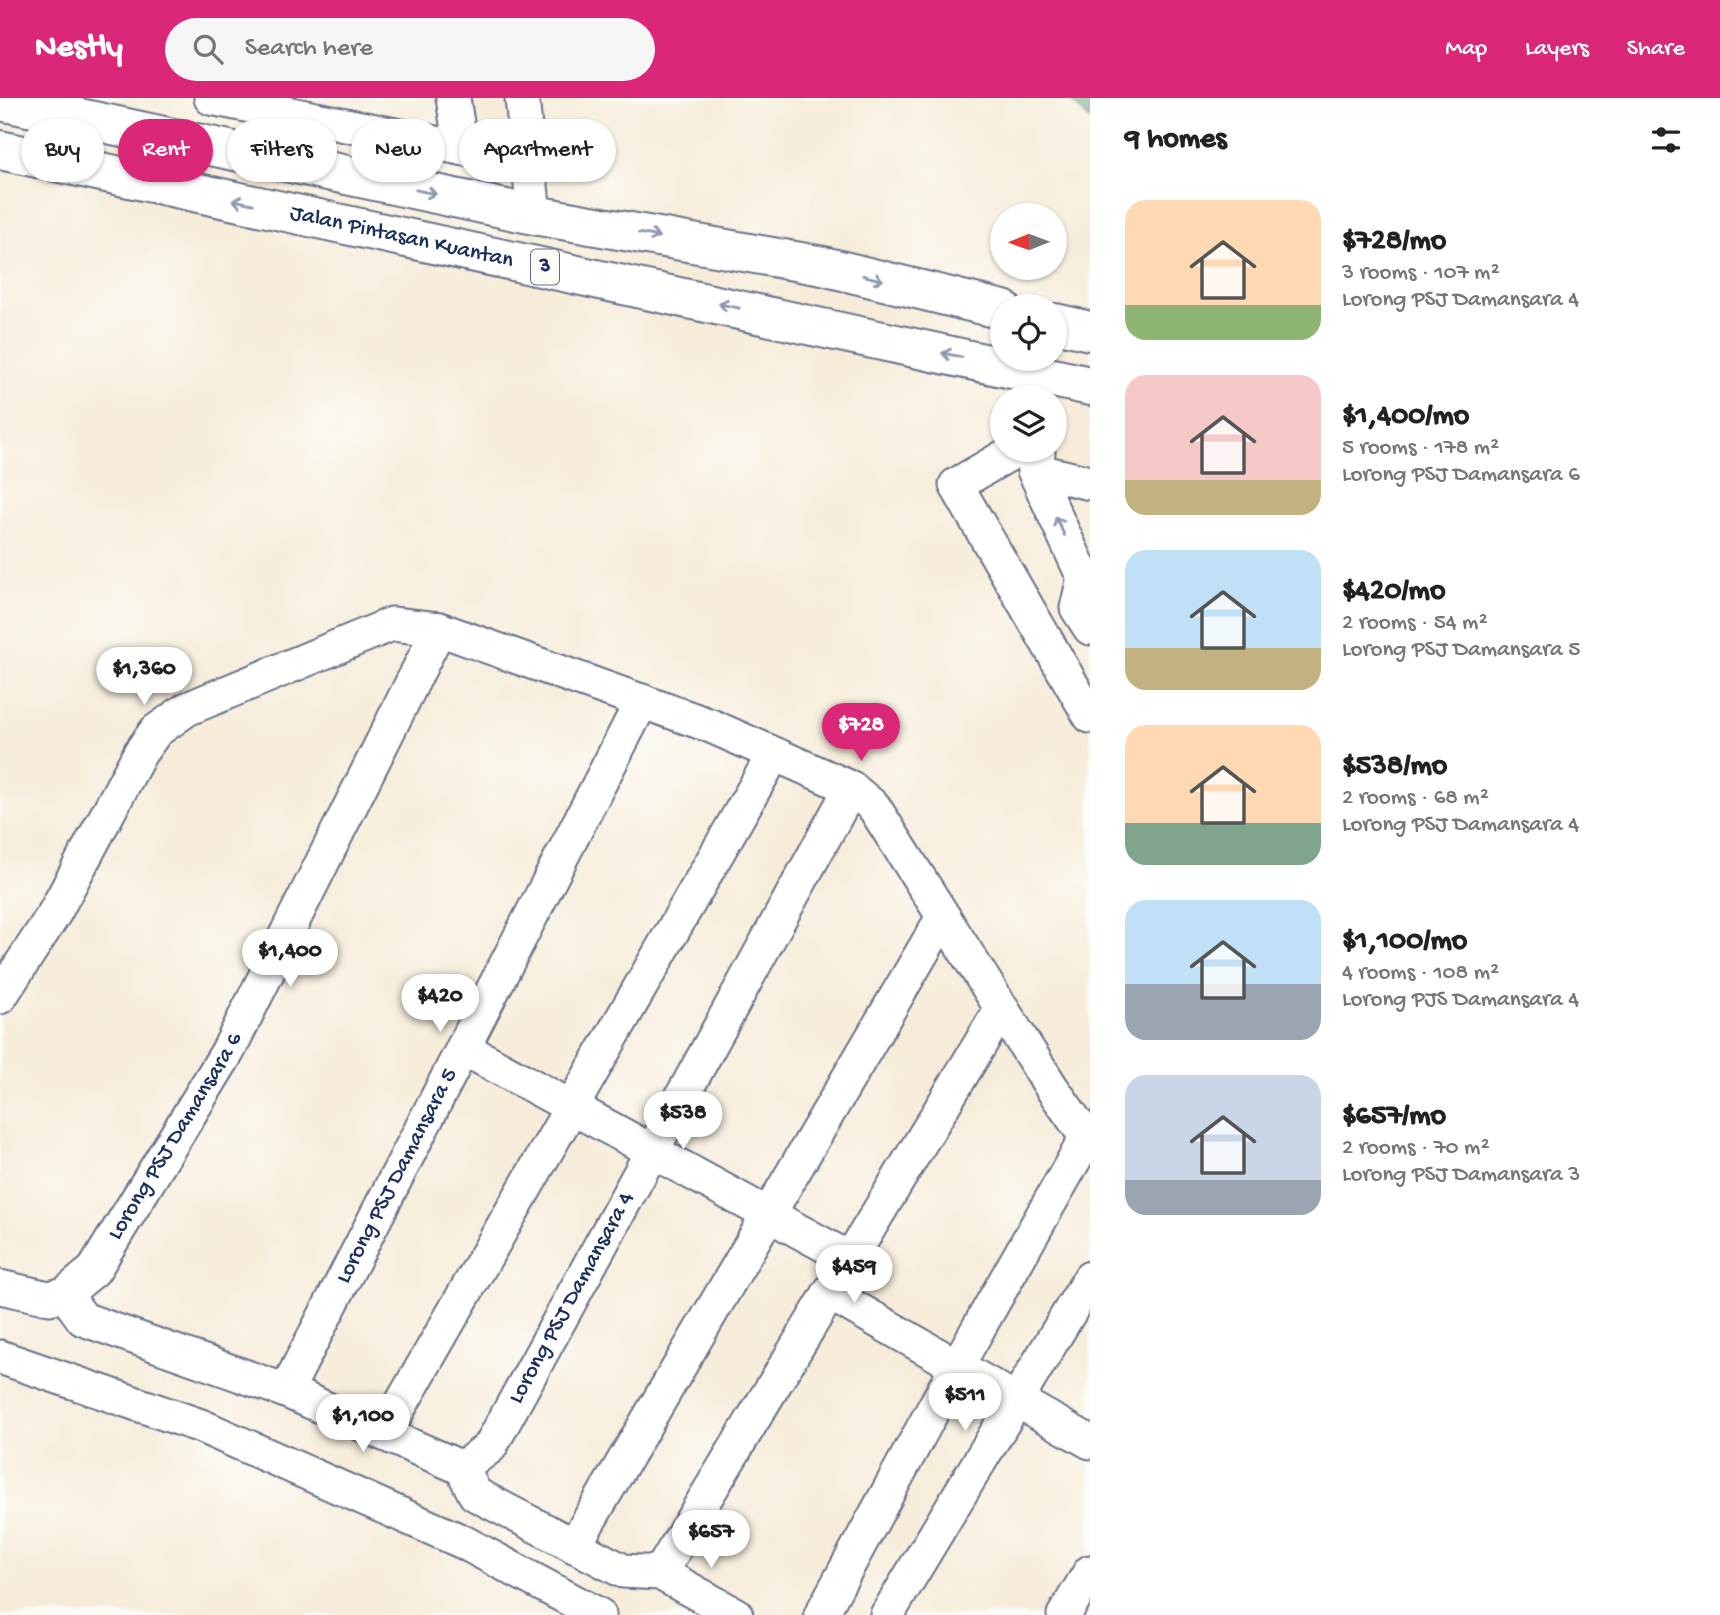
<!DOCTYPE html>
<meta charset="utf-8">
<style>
body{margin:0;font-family:"Gochi Hand",sans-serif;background:#f6f6f6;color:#222;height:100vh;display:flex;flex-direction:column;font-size:26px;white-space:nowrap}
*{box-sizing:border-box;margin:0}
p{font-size:23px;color:#767676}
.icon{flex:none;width:38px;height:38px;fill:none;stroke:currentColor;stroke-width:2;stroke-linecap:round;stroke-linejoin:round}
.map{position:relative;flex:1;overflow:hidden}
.details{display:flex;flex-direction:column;background:#fff;width:630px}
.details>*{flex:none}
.guide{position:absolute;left:21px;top:21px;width:665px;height:63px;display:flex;gap:14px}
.needle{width:46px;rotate:269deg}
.fabs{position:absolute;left:990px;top:105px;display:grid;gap:14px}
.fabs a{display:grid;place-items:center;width:77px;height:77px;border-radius:50%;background:#fff;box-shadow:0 2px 5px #0004;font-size:35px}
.price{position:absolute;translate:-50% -60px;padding:0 16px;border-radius:24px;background:#fff;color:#222;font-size:23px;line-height:46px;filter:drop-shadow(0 2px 4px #0008)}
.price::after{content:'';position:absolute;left:50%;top:42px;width:21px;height:16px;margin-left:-10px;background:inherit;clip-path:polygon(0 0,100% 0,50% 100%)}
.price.on{background:#db2777;color:#fff}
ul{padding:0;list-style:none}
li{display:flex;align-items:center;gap:21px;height:175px;padding:0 35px}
li span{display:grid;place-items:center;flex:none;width:196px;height:140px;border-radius:21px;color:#555}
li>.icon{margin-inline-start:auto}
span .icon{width:84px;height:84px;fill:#fffc;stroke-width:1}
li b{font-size:30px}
h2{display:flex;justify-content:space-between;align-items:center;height:84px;padding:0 35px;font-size:30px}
.chip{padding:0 24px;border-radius:32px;background:#fff;box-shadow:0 2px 5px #0004;font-size:24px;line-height:63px}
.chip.on{background:#db2777;color:#fff}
header{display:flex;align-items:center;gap:42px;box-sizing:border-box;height:98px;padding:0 35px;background:#db2777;color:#fff}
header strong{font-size:33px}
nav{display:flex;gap:38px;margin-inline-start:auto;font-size:24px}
.search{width:490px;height:63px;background:#f6f6f6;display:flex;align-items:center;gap:18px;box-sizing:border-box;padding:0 24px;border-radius:38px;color:#767676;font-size:26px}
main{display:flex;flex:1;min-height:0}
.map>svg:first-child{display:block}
.forest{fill:#67af75;stroke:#416f6a;stroke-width:2}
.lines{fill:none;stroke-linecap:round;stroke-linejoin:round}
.minor-casing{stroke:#687189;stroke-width:37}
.highway-casing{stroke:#687189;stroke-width:42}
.minor{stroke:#fff;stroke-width:33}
.highway{stroke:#fff;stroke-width:38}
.oneway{stroke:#8d97ae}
.labels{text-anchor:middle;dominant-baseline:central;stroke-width:7;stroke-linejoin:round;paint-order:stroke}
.shield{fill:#fdfcf7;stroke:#5f6c8c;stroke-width:2}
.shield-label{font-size:21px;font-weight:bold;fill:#1b2f5e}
.street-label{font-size:23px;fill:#1b2f5e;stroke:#fdfcf7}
</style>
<header>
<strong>Nestly</strong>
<div class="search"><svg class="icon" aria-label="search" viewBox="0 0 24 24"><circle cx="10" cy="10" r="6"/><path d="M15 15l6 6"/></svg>Search here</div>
<nav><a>Map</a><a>Layers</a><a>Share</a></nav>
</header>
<main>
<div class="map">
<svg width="1090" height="1517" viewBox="0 0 1090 1517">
<rect width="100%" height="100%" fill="#fdfcf7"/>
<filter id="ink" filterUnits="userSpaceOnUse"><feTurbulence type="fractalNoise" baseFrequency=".0143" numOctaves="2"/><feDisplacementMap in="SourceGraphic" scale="14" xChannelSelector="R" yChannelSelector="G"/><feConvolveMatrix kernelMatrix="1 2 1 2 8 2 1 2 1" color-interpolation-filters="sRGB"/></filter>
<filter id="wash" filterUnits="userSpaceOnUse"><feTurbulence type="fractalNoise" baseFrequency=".00686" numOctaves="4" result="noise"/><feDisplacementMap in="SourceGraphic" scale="28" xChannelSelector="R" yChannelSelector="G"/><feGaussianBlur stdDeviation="1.57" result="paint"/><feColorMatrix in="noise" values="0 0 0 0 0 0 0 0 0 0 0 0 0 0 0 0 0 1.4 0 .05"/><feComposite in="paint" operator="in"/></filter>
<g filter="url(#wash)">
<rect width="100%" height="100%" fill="#f6ecd9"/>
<path class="forest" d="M 1068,0 L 1090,0 L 1090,22 Z"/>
</g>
<g filter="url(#ink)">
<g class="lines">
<defs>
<g id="minor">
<path d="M 211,0 L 530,64"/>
<path d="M 453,0 L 461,50"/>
<path d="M 522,0 L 534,117"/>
<path d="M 1016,352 L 956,387 L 1090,618"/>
<path d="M 1038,355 L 1034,372 L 1090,385"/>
<path d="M 1034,372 L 1084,480 L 1090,481"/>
<path d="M 1084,480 L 1077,510 L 1090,530"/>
<path d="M 0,899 L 54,816 L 140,655 L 156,633 L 187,611 L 392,526 L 439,531 L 711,628 L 851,690 L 874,709 L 1052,990 L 1090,1044"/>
<path d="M 463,950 L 850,1161"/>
<path id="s1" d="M 0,1189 L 49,1200 L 65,1196 L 94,1172 L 228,953 L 439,531"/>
<path d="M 829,1195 L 1090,1344"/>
<path d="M 65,1196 L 83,1221 L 286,1293 L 462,1370"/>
<path d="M 0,1259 L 201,1328 L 463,1444 L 599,1517"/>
<path id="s2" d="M 286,1293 L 642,603"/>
<path d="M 384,1336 L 774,656"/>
<path id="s3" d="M 462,1370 L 490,1349 L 851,690"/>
<path d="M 462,1370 L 475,1396 L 623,1473 L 660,1475 L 736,1517"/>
<path d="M 574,1448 L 943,819"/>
<path d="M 660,1475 L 1002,910"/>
<path d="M 821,1517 L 957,1268 L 1087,1039"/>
<path d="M 887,1517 L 1090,1180"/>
<path d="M 1064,1517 L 1090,1474"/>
</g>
<g id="highway">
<path d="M 0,3 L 534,117 L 823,168 L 1003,212"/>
<path id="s4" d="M 0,52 L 1090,288"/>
<path d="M 1055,225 L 1090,233"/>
</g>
</defs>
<use href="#minor" class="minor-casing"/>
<use href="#highway" class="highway-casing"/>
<use href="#minor" class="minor"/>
<use href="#highway" class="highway"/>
</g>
<defs><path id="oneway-shaft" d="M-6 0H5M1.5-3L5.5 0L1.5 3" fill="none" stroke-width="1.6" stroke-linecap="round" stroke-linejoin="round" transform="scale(1.75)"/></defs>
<g class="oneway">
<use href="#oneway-shaft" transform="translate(426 94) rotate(12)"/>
<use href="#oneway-shaft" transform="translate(243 104) rotate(-168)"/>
<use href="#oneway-shaft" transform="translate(649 137) rotate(10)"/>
<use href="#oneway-shaft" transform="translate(873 180) rotate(14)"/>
<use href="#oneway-shaft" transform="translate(729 208) rotate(-168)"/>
<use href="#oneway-shaft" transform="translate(952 257) rotate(-168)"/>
<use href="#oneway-shaft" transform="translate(1060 428) rotate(-115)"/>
</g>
</g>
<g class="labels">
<rect class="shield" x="531" y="151.5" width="28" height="35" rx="5"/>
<g class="shield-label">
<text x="545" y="169">3</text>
</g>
<g class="street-label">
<text stroke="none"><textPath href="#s4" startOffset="411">Jalan Pintasan Kuantan</textPath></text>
<text stroke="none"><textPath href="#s1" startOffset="261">Lorong PSJ Damansara 6</textPath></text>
<text stroke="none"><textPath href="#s2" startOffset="242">Lorong PSJ Damansara 5</textPath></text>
<text stroke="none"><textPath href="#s3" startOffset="205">Lorong PSJ Damansara 4</textPath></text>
</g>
</g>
</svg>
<div class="fabs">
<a><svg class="needle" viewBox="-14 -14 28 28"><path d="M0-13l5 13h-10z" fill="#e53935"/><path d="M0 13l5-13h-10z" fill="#767676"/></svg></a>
<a><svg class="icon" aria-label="locate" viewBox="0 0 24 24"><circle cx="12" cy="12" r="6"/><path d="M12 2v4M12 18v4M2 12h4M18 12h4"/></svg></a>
<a><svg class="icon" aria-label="layers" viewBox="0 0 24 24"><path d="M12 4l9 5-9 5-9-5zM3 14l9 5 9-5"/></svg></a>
</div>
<b class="price" style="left:144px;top:609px">$1,360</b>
<b class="price on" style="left:861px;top:665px">$728</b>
<b class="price" style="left:290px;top:891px">$1,400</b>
<b class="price" style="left:440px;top:936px">$420</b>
<b class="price" style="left:683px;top:1053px">$538</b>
<b class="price" style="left:854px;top:1207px">$459</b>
<b class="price" style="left:965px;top:1335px">$511</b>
<b class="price" style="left:363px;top:1356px">$1,100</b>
<b class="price" style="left:711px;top:1472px">$657</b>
<div class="guide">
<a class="chip">Buy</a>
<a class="chip on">Rent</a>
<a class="chip">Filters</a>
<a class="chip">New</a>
<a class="chip">Apartment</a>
</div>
</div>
<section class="details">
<h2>9 homes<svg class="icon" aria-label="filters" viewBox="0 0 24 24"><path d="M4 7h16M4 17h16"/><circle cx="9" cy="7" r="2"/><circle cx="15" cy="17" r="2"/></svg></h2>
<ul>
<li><span style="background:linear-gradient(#ffd9b3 75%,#8fb573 0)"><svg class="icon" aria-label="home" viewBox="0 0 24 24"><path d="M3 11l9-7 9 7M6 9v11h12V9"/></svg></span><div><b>$728/mo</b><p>3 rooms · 107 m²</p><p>Lorong PSJ Damansara 4</p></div></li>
<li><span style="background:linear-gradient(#f6c9c9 75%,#c2b280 0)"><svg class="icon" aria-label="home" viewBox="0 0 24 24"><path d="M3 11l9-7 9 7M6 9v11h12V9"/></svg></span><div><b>$1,400/mo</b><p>5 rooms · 178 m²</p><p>Lorong PSJ Damansara 6</p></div></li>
<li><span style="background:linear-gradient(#bfe0f5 70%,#c2b280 0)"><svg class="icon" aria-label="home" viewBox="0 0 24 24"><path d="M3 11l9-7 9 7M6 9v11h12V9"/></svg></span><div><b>$420/mo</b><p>2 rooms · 54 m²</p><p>Lorong PSJ Damansara 5</p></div></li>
<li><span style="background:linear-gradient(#ffd9b3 70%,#7fa58c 0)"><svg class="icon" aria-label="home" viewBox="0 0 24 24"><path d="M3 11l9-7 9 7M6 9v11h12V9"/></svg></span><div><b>$538/mo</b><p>2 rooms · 68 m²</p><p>Lorong PSJ Damansara 4</p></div></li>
<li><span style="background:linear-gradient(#bfe0f5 60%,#9aa5b1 0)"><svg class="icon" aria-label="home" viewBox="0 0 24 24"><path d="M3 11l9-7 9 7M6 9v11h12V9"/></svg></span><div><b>$1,100/mo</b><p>4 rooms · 108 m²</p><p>Lorong PJS Damansara 4</p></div></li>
<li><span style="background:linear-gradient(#c9d6e8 75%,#9aa5b1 0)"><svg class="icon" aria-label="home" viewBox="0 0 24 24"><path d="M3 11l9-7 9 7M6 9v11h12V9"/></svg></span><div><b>$657/mo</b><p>2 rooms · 70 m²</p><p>Lorong PSJ Damansara 3</p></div></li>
</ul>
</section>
</main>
